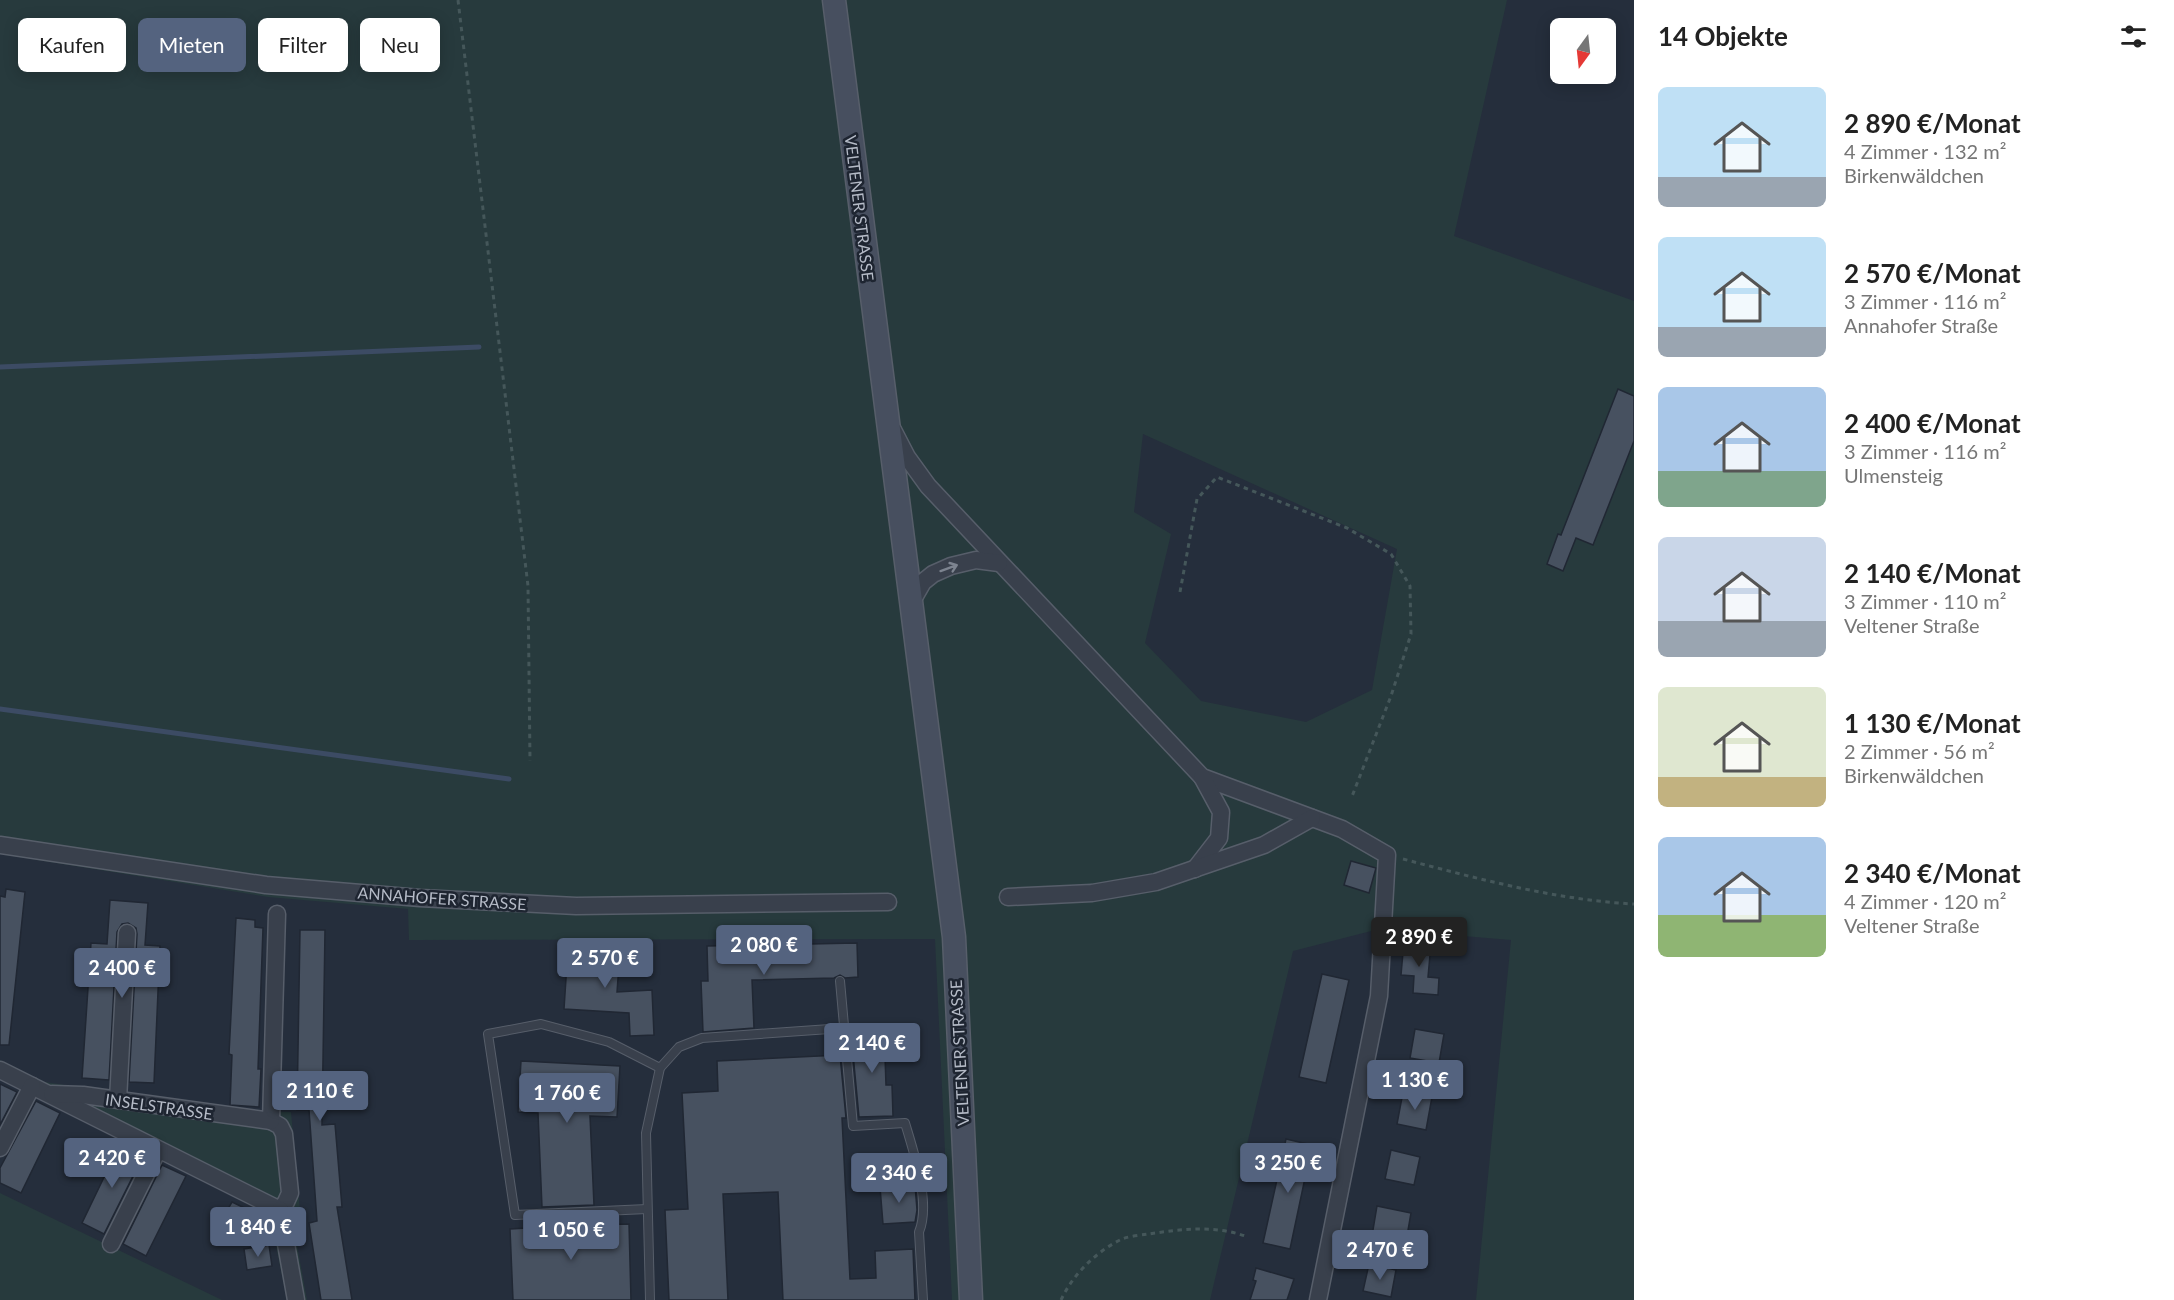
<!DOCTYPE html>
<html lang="de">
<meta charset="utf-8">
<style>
body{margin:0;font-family:Lato,sans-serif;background:#f6f6f6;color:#222;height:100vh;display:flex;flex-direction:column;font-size:22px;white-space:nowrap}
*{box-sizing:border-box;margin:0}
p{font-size:20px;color:#767676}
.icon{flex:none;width:33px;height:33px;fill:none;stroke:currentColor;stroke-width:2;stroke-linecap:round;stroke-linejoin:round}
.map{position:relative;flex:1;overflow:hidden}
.side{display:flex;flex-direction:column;background:#fff;width:540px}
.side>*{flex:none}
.banner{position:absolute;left:18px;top:18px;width:570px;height:54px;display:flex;gap:12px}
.needle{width:39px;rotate:195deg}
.controls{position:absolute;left:1550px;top:18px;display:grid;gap:12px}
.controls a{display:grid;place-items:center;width:66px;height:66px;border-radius:9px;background:#fff;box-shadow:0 3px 15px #0003;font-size:30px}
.price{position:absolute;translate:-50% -51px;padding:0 14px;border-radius:6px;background:#54637f;color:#fff;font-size:20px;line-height:39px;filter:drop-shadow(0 2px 3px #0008)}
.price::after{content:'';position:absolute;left:50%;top:36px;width:18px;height:14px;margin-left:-9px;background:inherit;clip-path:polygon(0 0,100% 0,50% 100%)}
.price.selected{background:#222;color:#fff}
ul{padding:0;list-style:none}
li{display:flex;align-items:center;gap:18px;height:150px;padding:0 24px}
li span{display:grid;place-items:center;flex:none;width:168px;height:120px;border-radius:9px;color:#555}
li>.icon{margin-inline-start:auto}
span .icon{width:72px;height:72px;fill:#fffc;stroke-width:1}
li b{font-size:26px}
h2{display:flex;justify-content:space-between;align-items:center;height:72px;padding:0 24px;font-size:26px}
.chip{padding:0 21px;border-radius:9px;background:#fff;box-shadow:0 3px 15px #0003;font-size:21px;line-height:54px}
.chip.selected{background:#54637f;color:#fff}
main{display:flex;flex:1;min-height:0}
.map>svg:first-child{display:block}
.green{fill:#273a3d;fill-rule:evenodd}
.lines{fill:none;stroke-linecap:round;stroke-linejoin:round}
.stream{stroke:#3c4b64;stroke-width:5}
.building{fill:#475160;stroke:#202733;stroke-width:1.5}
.service-casing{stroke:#575e6a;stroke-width:10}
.minor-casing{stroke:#575e6a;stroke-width:19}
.secondary-casing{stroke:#575e6a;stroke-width:25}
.path{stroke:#45575a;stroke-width:3;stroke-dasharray:4.5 4.5;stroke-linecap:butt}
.service{stroke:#39404c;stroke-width:8}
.minor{stroke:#39404c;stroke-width:16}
.secondary{stroke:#474f5f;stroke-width:22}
.oneway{stroke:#7d8490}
.labels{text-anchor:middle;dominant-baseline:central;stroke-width:5;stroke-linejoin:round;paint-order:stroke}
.street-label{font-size:16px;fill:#b5bbc7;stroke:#1e2531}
</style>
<main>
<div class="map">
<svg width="1634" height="1300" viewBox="0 0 1634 1300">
<rect width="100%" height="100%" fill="#252e3c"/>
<g class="green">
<path d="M 0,0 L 1507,0 L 1454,236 L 1634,301 L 1634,1300 L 1476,1300 L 1511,940 L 1379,929 L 1293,951 L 1210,1300 L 952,1300 L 935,939 L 409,940 L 408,909 L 268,897 L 0,854 ZM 1143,434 L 1397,549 L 1372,690 L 1306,722 L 1201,701 L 1145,643 L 1171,534 L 1134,512 Z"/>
<path d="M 0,1060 L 45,1082 L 228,1110 L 291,1112 L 300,1211 L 294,1229 L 307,1300 L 287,1300 L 269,1211 L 0,1078 Z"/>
<path d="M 0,1193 L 222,1300 L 0,1300 Z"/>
</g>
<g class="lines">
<g class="stream">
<path d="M 0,367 L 479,347"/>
<path d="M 0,709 L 509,779"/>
</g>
</g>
<g class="building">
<path d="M 1618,389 L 1634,396 L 1634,441 L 1593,545 L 1576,538 L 1563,571 L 1547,564 L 1558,534 L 1561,535 Z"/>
<path d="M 1351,861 L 1376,868 L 1369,893 L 1344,885 Z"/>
<path d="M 6,889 L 25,892 L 9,1045 L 0,1045 L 0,896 L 5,897 Z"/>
<path d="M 110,900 L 148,903 L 145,945 L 160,946 L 154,1083 L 129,1082 L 137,934 L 136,928 L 128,923 L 122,924 L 117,932 L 109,1080 L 82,1078 L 91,943 L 107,944 Z"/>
<path d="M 236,918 L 255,920 L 255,927 L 263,928 L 258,1069 L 261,1069 L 259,1107 L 230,1105 L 232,1055 L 229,1054 Z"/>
<path d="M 300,930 L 325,930 L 322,1125 L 335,1124 L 342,1207 L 337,1207 L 352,1300 L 321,1300 L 309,1223 L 317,1221 L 309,1110 L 297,1110 Z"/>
<path d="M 1404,941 L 1431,944 L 1428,977 L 1439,978 L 1438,995 L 1413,993 L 1414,976 L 1401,975 Z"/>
<path d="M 857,943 L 858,977 L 845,978 L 840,975 L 834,978 L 752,980 L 754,1028 L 703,1032 L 701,981 L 708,981 L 707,946 Z"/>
<path d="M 568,948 L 620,952 L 617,992 L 652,990 L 654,1035 L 630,1036 L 629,1013 L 564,1009 Z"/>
<path d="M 1322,974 L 1349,980 L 1326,1083 L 1299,1077 Z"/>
<path d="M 884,1027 L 886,1085 L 892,1085 L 893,1116 L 859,1117 L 853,1054 L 858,1054 L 857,1028 Z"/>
<path d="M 1415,1029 L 1444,1034 L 1439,1063 L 1410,1058 Z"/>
<path d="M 840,1055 L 846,1118 L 842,1118 L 850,1279 L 876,1278 L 875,1251 L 913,1249 L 915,1300 L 783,1300 L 778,1192 L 723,1194 L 728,1300 L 669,1300 L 665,1210 L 688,1209 L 682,1093 L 718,1091 L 717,1061 Z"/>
<path d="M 521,1061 L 620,1066 L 617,1117 L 590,1116 L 594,1205 L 542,1207 L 538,1113 L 518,1112 Z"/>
<path d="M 0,1084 L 17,1092 L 0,1125 Z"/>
<path d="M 1403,1092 L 1432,1097 L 1426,1130 L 1397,1124 Z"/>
<path d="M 36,1101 L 60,1113 L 21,1193 L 0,1183 L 0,1168 Z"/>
<path d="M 1286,1139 L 1312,1145 L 1290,1249 L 1263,1243 Z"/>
<path d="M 120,1144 L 143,1156 L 104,1234 L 82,1223 Z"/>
<path d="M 1391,1150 L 1420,1157 L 1414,1185 L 1385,1179 Z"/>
<path d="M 162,1165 L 186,1176 L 146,1256 L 123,1244 Z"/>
<path d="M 915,1185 L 917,1210 L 915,1222 L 883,1224 L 880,1187 Z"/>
<path d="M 232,1202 L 251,1211 L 242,1229 L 222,1219 Z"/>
<path d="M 1377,1206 L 1411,1213 L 1406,1242 L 1372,1236 Z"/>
<path d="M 594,1218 L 595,1225 L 629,1224 L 631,1300 L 513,1300 L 510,1229 L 543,1227 L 542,1220 Z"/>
<path d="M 269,1245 L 272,1266 L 247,1270 L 244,1249 Z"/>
<path d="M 1369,1264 L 1396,1270 L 1391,1297 L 1363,1291 Z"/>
<path d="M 1256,1268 L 1294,1279 L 1287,1300 L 1250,1300 L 1256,1281 L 1253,1280 Z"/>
</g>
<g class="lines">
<defs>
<g id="service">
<path d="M 840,981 L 853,1126 L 905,1123 C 914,1153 931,1203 919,1232 L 923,1300"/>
<path d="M 647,1209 L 515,1215 L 488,1034 L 541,1024 L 609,1042 L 660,1068"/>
<path d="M 650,1300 L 646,1133 L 660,1068 L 679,1047 L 702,1038 L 844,1028"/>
</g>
<g id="minor">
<path d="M 893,430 L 907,457 L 928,486 L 1202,777 L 1342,829 L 1387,855 L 1379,996 L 1318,1300"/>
<path d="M 912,601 L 923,582 L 933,574 L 951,566 L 976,560 L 999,563"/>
<path d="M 0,845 L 266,885 L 420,898 L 576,906 L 888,902"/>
<path d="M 1195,869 L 1219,838 L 1221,812 L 1202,777"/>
<path d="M 1008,897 L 1092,893 L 1156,882 L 1264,845 L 1312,818"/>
<path d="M 277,914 L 271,1121 L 280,1126 L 284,1134 L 290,1193 L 286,1202 L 280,1210"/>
<path d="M 0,1070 L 280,1210"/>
<path d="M 52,1094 L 83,1095 L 271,1121"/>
<path d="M 118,1100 L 127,933"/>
<path d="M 0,1148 L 32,1086"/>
<path d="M 280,1210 L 296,1300"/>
<path d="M 111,1244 L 158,1150"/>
</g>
<path id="secondary" d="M 834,0 L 954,937 L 971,1300"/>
</defs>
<use href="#service" class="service-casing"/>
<use href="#minor" class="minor-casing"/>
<use href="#secondary" class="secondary-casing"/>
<g class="path">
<path d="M 458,0 L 528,586 L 530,761"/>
<path d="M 1180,592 L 1197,499 L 1217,477 L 1347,528 L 1391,554 L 1410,586 L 1411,634 L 1391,696 L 1351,799"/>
<path d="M 1403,859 C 1479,879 1556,900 1634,904"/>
<path d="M 1061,1300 C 1073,1274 1097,1251 1122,1239 C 1130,1236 1141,1235 1149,1234 C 1181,1229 1214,1225 1245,1236"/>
</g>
<use href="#service" class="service"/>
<use href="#minor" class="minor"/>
<use href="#secondary" class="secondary"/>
</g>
<defs><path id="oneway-shaft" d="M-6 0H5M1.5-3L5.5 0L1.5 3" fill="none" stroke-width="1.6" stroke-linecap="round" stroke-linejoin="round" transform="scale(1.5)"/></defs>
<use class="oneway" href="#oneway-shaft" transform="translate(949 568) rotate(-20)"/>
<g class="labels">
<g class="street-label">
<text transform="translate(860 208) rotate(83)">VELTENER STRASSE</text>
<text transform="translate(442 898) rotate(4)">ANNAHOFER STRASSE</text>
<text transform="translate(959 1053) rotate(-93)">VELTENER STRASSE</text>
<text transform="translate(159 1106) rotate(8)">INSELSTRASSE</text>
</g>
</g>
</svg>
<div class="controls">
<a><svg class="needle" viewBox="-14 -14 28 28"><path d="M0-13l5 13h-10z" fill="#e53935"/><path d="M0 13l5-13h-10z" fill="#767676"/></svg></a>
</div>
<b class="price selected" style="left:1419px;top:968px">2 890 €</b>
<b class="price" style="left:764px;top:976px">2 080 €</b>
<b class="price" style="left:605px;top:989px">2 570 €</b>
<b class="price" style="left:122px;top:999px">2 400 €</b>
<b class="price" style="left:872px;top:1074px">2 140 €</b>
<b class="price" style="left:1415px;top:1111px">1 130 €</b>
<b class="price" style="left:320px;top:1122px">2 110 €</b>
<b class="price" style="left:567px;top:1124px">1 760 €</b>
<b class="price" style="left:112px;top:1189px">2 420 €</b>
<b class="price" style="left:1288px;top:1194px">3 250 €</b>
<b class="price" style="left:899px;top:1204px">2 340 €</b>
<b class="price" style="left:258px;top:1258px">1 840 €</b>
<b class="price" style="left:571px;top:1261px">1 050 €</b>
<b class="price" style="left:1380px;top:1281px">2 470 €</b>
<div class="banner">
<a class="chip">Kaufen</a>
<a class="chip selected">Mieten</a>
<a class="chip">Filter</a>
<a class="chip">Neu</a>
</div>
</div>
<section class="side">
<h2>14 Objekte<svg class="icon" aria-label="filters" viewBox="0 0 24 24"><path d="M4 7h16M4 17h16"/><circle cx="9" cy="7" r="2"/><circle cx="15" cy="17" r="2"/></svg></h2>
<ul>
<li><span style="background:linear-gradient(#bfe0f5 75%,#9aa5b1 0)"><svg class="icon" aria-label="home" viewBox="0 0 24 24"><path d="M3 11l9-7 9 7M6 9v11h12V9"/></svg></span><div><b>2 890 €/Monat</b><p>4 Zimmer · 132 m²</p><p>Birkenwäldchen</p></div></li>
<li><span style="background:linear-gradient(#bfe0f5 75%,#9aa5b1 0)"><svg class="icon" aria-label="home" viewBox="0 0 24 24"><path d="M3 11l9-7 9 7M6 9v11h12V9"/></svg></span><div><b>2 570 €/Monat</b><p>3 Zimmer · 116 m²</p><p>Annahofer Straße</p></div></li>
<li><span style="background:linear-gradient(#a9c7e8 70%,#7fa58c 0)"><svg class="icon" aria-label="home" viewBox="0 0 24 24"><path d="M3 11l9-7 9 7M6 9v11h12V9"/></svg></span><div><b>2 400 €/Monat</b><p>3 Zimmer · 116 m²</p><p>Ulmensteig</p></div></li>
<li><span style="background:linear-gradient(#c9d6e8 70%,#9aa5b1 0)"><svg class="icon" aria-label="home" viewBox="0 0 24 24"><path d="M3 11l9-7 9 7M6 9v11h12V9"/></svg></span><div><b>2 140 €/Monat</b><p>3 Zimmer · 110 m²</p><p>Veltener Straße</p></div></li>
<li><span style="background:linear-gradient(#dfe7d0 75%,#c2b280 0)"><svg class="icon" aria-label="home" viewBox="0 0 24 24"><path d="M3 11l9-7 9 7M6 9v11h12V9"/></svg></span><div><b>1 130 €/Monat</b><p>2 Zimmer · 56 m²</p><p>Birkenwäldchen</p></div></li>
<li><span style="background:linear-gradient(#a9c7e8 65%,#8fb573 0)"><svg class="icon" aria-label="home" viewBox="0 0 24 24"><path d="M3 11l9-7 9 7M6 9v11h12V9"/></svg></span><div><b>2 340 €/Monat</b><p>4 Zimmer · 120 m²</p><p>Veltener Straße</p></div></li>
</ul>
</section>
</main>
